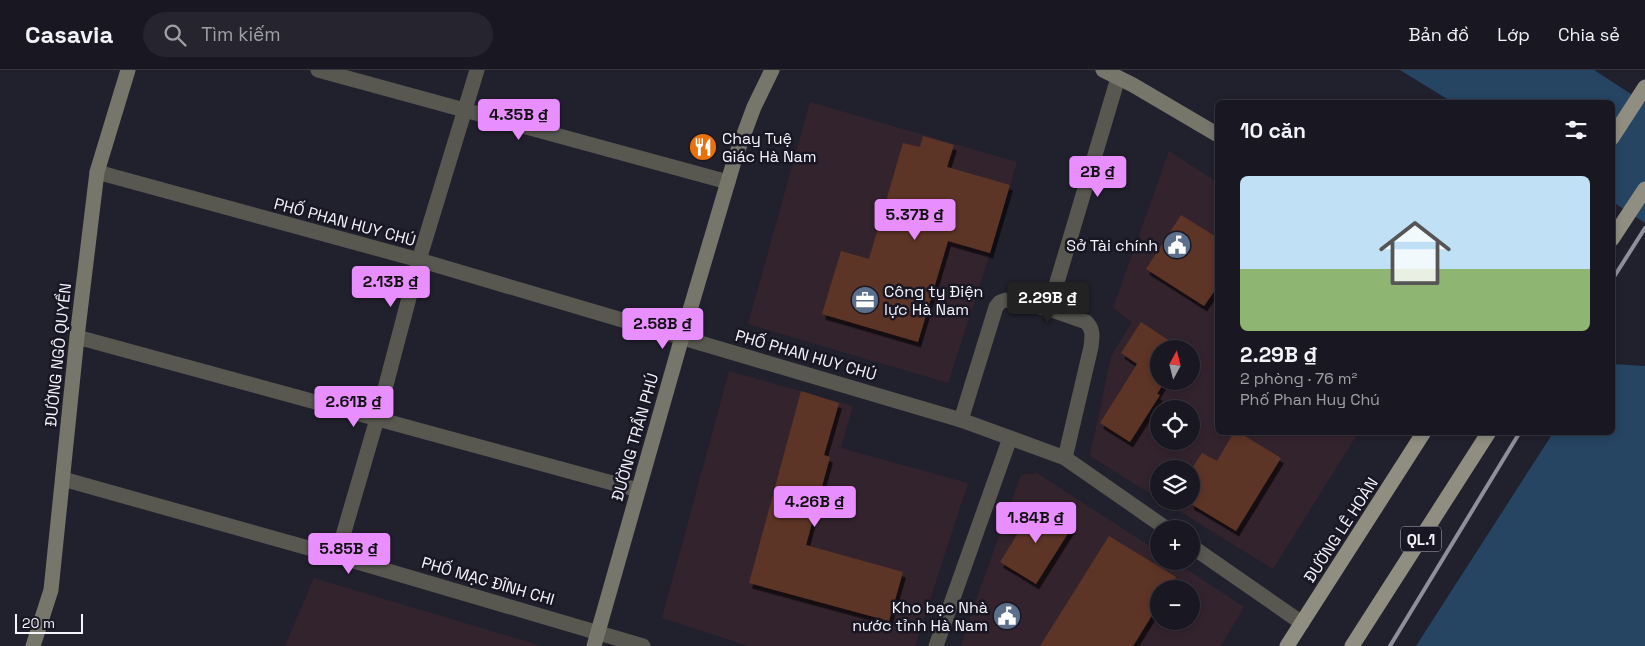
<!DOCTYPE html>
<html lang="vi">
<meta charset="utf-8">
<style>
body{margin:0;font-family:"Space Grotesk",sans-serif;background:#26252f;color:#f1f3f6;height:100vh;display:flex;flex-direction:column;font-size:19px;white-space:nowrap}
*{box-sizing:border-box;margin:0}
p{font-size:16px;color:#9fa0a5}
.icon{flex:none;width:28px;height:28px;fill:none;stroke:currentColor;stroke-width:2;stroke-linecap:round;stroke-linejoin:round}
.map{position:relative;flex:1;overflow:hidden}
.side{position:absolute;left:1215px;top:30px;width:400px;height:335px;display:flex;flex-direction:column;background:#191822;border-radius:8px;box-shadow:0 2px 8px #0003,0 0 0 1px #373740}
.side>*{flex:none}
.needle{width:32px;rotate:7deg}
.controls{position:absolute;left:1150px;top:270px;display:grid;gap:10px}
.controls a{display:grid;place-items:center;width:50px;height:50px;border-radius:50%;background:#191822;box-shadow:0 2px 8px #0003,0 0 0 1px #373740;font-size:25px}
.scale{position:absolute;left:15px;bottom:12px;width:68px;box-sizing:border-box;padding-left:5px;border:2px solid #f4f4fd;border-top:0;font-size:14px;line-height:18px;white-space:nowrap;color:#f4f4fd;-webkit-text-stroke:4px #181723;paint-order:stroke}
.price{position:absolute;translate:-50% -42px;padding:0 11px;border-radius:5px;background:#e88eff;color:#111;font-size:16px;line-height:32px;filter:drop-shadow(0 1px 2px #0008)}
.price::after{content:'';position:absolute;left:50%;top:30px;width:15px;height:11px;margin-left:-8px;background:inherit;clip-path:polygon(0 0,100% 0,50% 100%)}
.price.selected{background:#222;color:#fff}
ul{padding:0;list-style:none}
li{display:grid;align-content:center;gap:10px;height:265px;padding:0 25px}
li+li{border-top:1px solid #373740}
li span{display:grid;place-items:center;height:155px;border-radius:8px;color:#555}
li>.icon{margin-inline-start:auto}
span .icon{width:90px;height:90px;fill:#fffc;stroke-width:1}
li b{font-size:21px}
h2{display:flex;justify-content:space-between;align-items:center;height:60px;padding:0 25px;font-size:21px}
header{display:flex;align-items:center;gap:30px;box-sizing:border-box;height:70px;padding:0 25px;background:#191822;border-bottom:1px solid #373740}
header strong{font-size:24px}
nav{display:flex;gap:28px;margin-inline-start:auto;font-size:18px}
.search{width:350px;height:45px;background:#26252f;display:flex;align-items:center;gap:12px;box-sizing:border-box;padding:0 18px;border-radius:28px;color:#9fa0a5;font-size:19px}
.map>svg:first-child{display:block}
.commercial{fill:#33232d;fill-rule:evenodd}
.water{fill:#264563}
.building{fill:#5d3525;filter:url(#shadow)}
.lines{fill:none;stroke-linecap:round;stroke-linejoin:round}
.street{stroke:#585851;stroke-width:15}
.secondary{stroke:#77766b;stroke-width:15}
.primary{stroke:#8f8e80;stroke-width:15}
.rail{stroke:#8f8f9a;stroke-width:4}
.labels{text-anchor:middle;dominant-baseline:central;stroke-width:5;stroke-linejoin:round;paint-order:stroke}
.shield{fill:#181723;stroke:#b2b2bc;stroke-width:1}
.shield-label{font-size:15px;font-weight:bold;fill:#f4f4fd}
.poi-label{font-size:16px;fill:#f4f4fd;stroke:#181723;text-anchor:start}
.street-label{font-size:16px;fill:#f4f4fd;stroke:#181723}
</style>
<header>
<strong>Casavia</strong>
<div class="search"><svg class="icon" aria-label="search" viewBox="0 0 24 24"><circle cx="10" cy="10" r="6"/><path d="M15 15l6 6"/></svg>Tìm kiếm</div>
<nav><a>Bản đồ</a><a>Lớp</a><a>Chia sẻ</a></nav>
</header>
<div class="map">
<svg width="1645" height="576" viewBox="0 0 1645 576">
<defs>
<filter id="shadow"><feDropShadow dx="3" dy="5.5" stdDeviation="0" flood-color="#0009"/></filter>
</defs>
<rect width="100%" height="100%" fill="#21202d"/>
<g class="commercial">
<path d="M 810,32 L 1017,92 L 983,206 L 948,313 L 748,254 Z"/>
<path d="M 1169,81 L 1217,112 L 1218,362 L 1358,363 L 1273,499 L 1163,431 L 1191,431 L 1191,399 L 1159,399 L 1159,429 L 1090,386 L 1111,286 L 1132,252 L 1113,238 ZM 1159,279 L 1191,279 L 1191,311 L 1159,311 ZM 1159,339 L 1191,339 L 1191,371 L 1159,371 Z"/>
<path d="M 729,301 L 853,336 L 841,378 L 968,413 L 915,576 L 748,576 L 662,548 Z"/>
<path d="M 1037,403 L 1159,482 L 1159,491 L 1174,491 L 1244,537 L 1221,576 L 961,576 L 981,516 L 1021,405 ZM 1159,519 L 1191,519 L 1191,551 L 1159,551 Z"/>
<path d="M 314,508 L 542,576 L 285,576 Z"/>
</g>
<g class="water">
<path d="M 1400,0 L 1594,0 L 1645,33 L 1645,153 L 1613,132 L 1612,32 L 1452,32 Z"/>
<path d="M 1613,294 L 1645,296 L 1645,576 L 1416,576 L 1553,363 L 1612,362 Z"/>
</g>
<g class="building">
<path d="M 923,66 L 954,75 L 947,97 L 1010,115 L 990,183 L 948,171 L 918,272 L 822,244 L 841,181 L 869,189 L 903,73 L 920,77 Z"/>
<path d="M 1181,145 L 1218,168 L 1218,216 L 1204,236 L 1146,199 Z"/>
<path d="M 1141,252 L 1182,279 L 1159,279 L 1159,311 L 1165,311 L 1157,324 L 1160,325 L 1130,372 L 1100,353 L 1137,294 L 1121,283 Z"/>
<path d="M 801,321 L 839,333 L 824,385 L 830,387 L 806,475 L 903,502 L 889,551 L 749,513 Z"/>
<path d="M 1234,362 L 1238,362 L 1281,388 L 1236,461 L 1191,434 L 1191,400 L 1202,383 L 1217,391 Z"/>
<path d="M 1036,434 L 1072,457 L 1036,514 L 1000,492 Z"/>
<path d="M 1109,466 L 1176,507 L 1168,519 L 1159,519 L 1159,534 L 1133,576 L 1040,576 Z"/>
</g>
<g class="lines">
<g class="street">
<path d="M 318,0 L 728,112"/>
<path d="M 97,102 L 419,190 L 961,350 L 1065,388 L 1167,459"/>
<path d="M 1049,239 L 1118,8"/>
<path d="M 77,267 L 638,420"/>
<path d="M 961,350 L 996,237 L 1000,232 L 1006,230 L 1049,239 L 1086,252 C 1094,259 1092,268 1091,277 L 1065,388"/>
<path d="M 63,409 L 337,486 L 643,576"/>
<path d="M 1191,476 L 1302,553"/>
<path d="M 337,486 L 377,349 L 419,190 L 477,0"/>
<path d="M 936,576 L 1010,368"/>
</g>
<g class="secondary">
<path d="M 1103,0 L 1133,15 L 1218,65"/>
<path d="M 33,576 L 51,520 L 77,267 L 97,102 L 128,0"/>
<path d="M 594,576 L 682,267 L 735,88 L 754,37 L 772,0"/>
</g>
<g class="primary">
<path d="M 1612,68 L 1645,17"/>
<path d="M 1612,169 L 1645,119"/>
<path d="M 1287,576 L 1424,362"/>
<path d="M 1352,576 L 1489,362"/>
</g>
<g class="rail">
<path d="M 1612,210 L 1645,158"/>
<path d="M 1390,576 L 1520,362"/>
</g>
</g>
<defs>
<symbol id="restaurant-disc" viewBox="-11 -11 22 22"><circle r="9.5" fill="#e8710a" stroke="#181723"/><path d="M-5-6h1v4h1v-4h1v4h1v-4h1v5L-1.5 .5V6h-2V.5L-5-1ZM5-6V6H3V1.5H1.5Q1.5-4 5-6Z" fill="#fff"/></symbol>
<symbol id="civic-disc" viewBox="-11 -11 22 22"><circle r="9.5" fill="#5c6f8a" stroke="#181723"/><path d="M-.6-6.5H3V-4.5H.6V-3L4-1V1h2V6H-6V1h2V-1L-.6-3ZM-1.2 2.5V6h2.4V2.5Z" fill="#fff"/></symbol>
<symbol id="office-disc" viewBox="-11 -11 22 22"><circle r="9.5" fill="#5c6f8a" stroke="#181723"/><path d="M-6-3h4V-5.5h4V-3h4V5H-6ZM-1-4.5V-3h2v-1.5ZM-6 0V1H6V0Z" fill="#fff"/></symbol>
</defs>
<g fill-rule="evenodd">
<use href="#restaurant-disc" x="687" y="61" width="32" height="32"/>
<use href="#civic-disc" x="1161" y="159" width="32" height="32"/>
<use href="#office-disc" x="849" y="214" width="32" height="32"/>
<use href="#civic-disc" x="991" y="530" width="32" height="32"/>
</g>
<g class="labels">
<rect class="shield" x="1401" y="456.5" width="40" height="25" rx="4"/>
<g class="shield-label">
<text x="1421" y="469">QL.1</text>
</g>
<g class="poi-label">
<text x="722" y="68">Chay Tuệ<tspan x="722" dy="18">Giác Hà Nam</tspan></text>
<text x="1158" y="175" text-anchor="end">Sở Tài chính</text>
<text x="884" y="221">Công ty Điện<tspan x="884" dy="18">lực Hà Nam</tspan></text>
<text x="988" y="537" text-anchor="end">Kho bạc Nhà<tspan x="988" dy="18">nước tỉnh Hà Nam</tspan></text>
</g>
<g class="street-label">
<text transform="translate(345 152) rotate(15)">PHỐ PHAN HUY CHÚ</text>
<text transform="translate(58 285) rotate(-84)">ĐƯỜNG NGÔ QUYỀN</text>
<text transform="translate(806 285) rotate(16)">PHỐ PHAN HUY CHÚ</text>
<text transform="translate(635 367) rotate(-74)">ĐƯỜNG TRẦN PHÚ</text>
<text transform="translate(1341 460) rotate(-57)">ĐƯỜNG LÊ HOÀN</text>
<text transform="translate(488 511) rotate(16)">PHỐ MẠC ĐĨNH CHI</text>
</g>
</g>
</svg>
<div class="controls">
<a><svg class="needle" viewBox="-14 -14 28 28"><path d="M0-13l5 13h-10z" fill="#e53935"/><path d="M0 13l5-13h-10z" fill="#9fa0a5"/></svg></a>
<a><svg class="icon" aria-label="locate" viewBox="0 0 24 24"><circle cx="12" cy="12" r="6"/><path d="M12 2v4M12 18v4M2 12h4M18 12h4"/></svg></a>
<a><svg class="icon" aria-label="layers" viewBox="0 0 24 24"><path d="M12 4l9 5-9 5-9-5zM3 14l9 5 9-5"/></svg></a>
<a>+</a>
<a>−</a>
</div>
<div class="scale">20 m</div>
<b class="price" style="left:519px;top:71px">4.35B ₫</b>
<b class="price" style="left:1098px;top:128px">2B ₫</b>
<b class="price" style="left:915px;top:171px">5.37B ₫</b>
<b class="price" style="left:391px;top:238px">2.13B ₫</b>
<b class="price selected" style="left:1048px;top:254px">2.29B ₫</b>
<b class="price" style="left:663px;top:280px">2.58B ₫</b>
<b class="price" style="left:354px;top:358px">2.61B ₫</b>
<b class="price" style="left:815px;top:458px">4.26B ₫</b>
<b class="price" style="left:1036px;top:474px">1.84B ₫</b>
<b class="price" style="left:349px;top:505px">5.85B ₫</b>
<section class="side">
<h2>10 căn<svg class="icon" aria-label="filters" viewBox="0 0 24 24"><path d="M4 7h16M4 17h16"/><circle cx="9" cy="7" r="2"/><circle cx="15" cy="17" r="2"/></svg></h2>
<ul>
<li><span style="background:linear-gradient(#bfe0f5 60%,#8fb573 0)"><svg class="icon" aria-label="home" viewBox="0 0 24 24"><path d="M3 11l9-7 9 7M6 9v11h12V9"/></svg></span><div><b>2.29B ₫</b><p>2 phòng · 76 m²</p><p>Phố Phan Huy Chú</p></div></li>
</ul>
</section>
</div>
